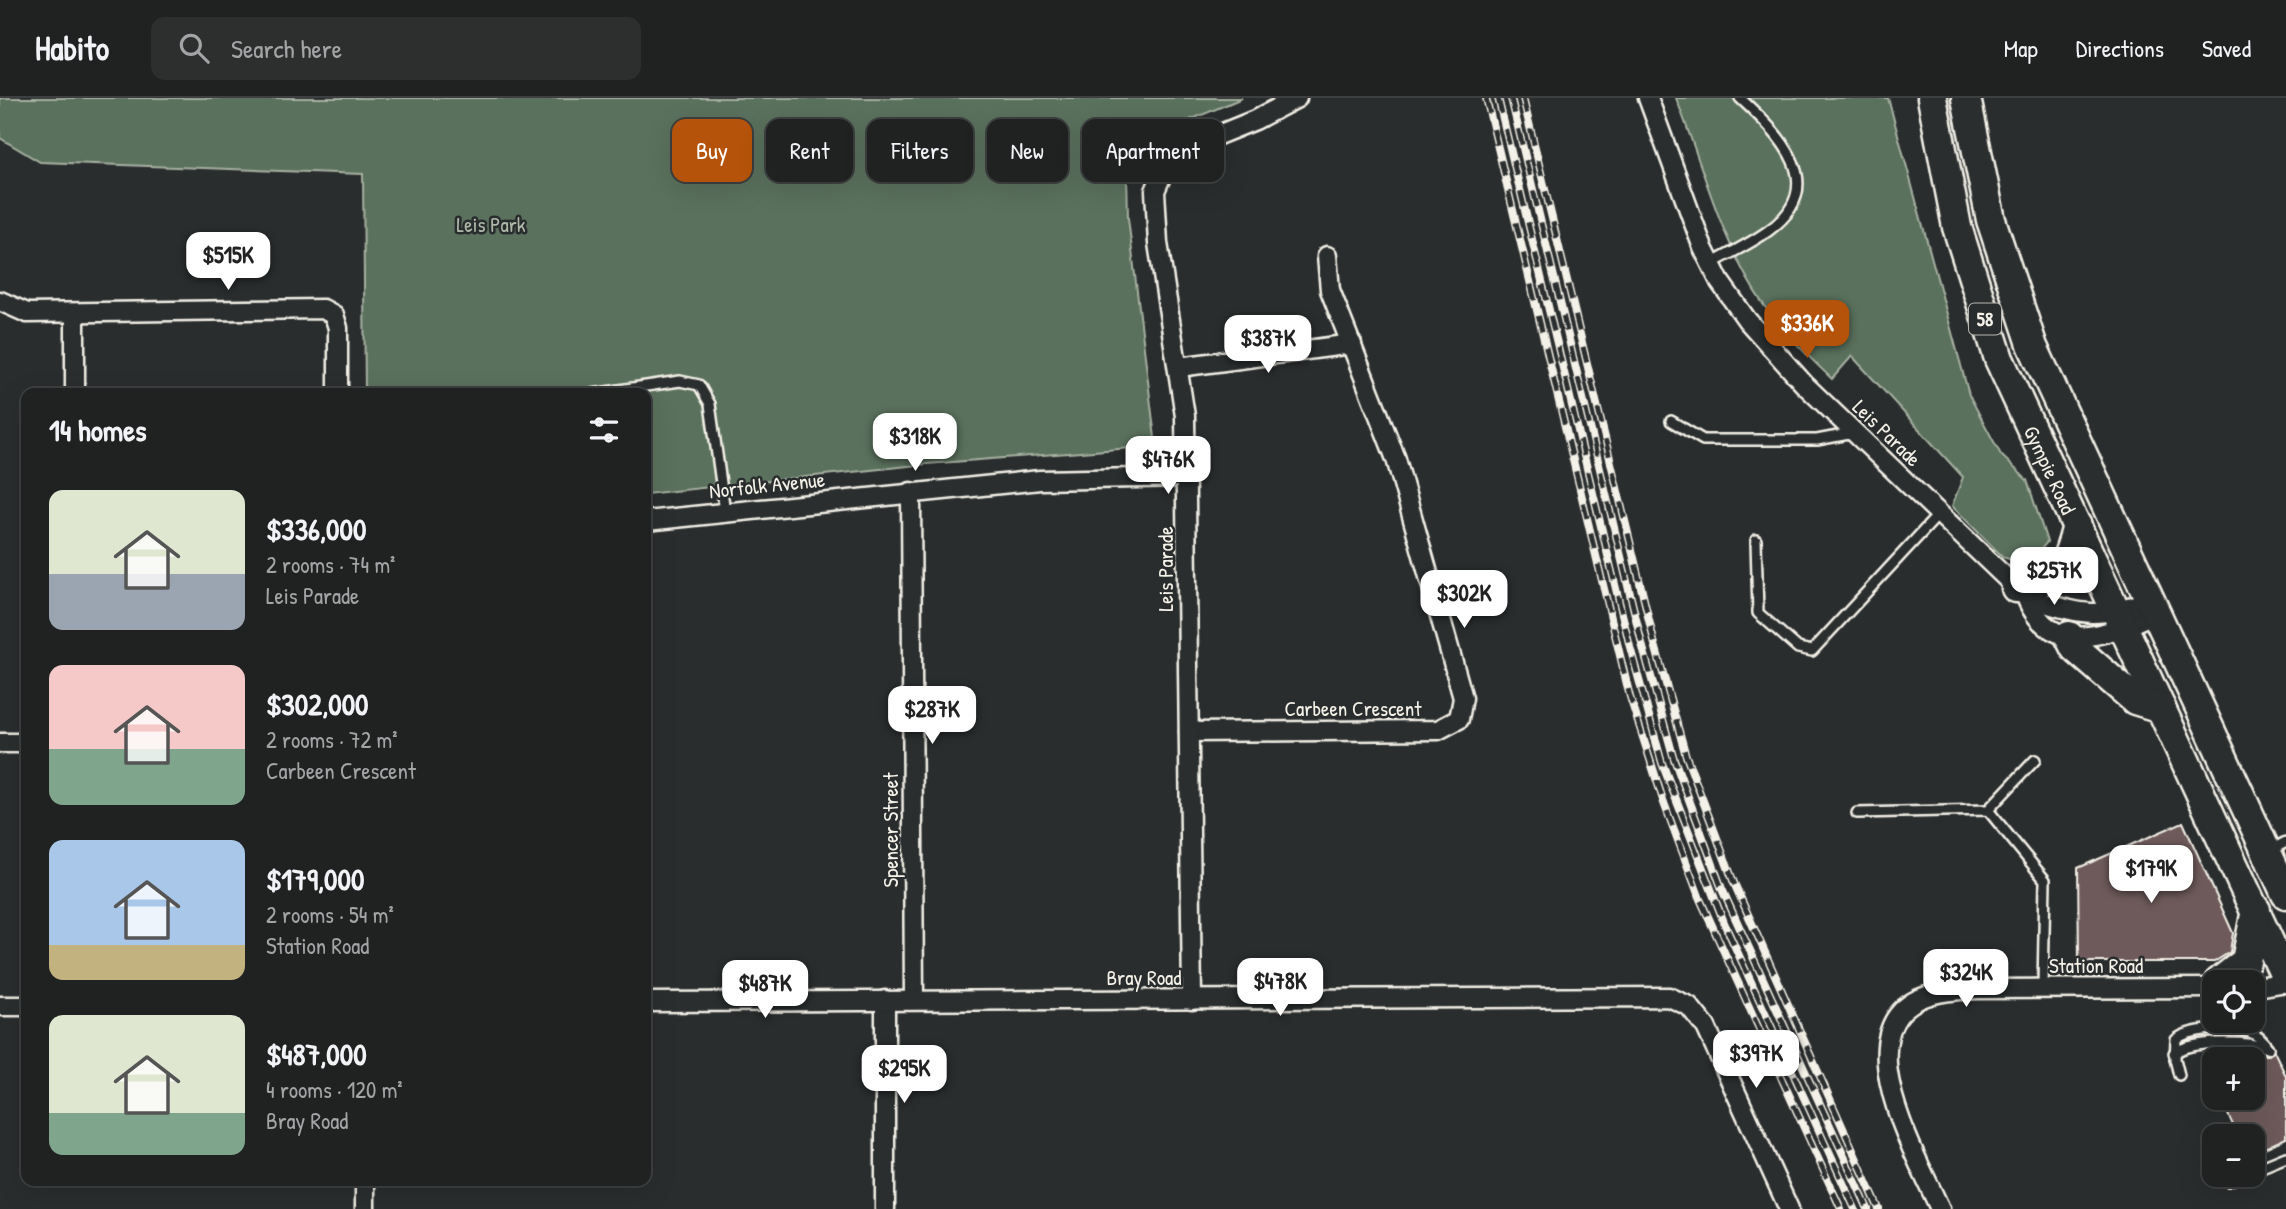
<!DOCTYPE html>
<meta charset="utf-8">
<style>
body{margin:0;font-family:"Patrick Hand",sans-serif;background:#2d2f2f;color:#f1f3f6;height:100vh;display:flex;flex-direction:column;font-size:26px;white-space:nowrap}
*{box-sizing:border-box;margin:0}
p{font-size:23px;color:#a2a4a5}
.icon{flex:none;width:38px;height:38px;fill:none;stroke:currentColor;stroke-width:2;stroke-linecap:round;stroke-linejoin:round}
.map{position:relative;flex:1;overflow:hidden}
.panel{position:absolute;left:21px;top:290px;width:630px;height:798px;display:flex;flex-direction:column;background:#202222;border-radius:14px;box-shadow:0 7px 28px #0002,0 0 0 2px #3d3f40}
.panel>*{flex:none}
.hud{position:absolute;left:672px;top:21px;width:665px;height:63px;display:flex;gap:14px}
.controls{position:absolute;left:2202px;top:872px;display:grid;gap:14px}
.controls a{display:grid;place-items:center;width:63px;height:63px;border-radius:14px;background:#202222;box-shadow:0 7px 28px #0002,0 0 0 2px #3d3f40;font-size:35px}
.price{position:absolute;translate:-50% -60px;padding:0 16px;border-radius:14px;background:#fff;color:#222;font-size:23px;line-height:46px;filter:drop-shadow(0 2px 4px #0008)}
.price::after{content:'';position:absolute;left:50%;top:42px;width:21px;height:16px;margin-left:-10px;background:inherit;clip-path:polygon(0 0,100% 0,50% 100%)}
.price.selected{background:#b45309;color:#fff}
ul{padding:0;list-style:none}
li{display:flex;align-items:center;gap:21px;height:175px;padding:0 28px}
li span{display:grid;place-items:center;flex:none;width:196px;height:140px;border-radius:14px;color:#555}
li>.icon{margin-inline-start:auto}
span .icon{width:84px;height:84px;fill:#fffc;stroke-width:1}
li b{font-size:30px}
h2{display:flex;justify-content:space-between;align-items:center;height:84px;padding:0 28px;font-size:30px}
.chip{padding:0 24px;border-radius:14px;background:#202222;box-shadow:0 7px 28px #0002,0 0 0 2px #3d3f40;font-size:24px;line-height:63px}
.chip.selected{background:#b45309;color:#fff}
header{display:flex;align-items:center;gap:42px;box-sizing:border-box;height:98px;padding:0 35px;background:#202222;border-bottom:2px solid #3d3f40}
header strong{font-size:33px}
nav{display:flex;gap:38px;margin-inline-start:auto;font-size:24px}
.search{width:490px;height:63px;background:#2d2f2f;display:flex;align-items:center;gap:18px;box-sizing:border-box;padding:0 24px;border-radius:14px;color:#a2a4a5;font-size:26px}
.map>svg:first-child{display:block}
.green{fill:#5a715d;stroke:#a7b1a2;stroke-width:2}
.building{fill:#6e5a5a;stroke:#f4f1e8;stroke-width:2}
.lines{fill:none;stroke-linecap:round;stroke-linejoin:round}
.service-casing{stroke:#f4f1e8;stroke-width:14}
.minor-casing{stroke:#f4f1e8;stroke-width:23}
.trunk-casing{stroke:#f4f1e8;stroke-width:33}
.service{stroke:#2a2d2e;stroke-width:9}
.minor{stroke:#2a2d2e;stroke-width:18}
.trunk{stroke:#2a2d2e;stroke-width:28}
.rail-casing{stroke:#f4f1e8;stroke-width:8}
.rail{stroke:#2a2d2e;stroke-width:5;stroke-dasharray:16;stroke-linecap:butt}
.labels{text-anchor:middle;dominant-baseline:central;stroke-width:5;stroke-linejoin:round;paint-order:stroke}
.shield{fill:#2a2d2e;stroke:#b7b6b0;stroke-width:2}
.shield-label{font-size:19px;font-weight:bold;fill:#f4f1e8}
.park-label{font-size:21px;fill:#afb7a9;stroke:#2a2d2e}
.street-label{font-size:21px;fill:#f4f1e8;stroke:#2a2d2e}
</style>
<header>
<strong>Habito</strong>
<div class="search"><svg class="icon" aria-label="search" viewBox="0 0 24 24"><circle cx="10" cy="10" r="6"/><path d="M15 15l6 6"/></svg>Search here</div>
<nav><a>Map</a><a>Directions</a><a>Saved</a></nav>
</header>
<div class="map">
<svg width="2286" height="1111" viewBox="0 0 2286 1111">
<rect width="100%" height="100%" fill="#2a2d2e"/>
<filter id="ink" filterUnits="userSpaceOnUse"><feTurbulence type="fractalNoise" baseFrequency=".0143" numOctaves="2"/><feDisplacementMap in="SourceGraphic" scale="14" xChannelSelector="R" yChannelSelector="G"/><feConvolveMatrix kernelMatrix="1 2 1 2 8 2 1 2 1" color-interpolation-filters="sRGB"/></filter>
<g filter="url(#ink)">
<g class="green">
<path d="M 0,0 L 1242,0 L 1159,35 L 1136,53 L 1127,74 L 1128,120 L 1156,348 L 927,366 L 646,396 L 646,296 L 365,295 L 363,76 L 40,64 L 0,40 Z"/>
<path d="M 1676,0 L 1888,0 L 1969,297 L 2001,357 L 2027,382 L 2047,444 L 2028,467 L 2003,459 L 1952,408 L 1963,379 L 1852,258 L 1832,281 C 1807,257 1783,234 1763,206 C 1721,145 1703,68 1676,0 Z"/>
</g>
<g class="building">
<path d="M 2183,724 L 2233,835 L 2230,854 L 2214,864 L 2079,864 L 2078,770 Z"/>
<path d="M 2274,953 L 2286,978 L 2286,1040 L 2252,1056 L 2252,1038 L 2238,1038 L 2220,999 L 2252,999 L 2252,957 L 2269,957 Z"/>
</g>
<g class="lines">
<defs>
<g id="service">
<path d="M 1711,166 C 1730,155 1750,146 1768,133 C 1832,87 1779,36 1740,0"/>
<path d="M 592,296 L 680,283 L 699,287 L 710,306 L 725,414"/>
<path d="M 1671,323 L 1703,342 L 1817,342 L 1854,335"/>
<path d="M 1756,442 L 1758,515 L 1798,550 L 1812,553 L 1939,416"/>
<path d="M 1988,712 L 2035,662"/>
<path d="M 1857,715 L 1988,712 L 2045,782 L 2043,890"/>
<path d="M 2271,752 L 2286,744"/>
<path d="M 2174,955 C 2193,942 2246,943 2268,950"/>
<path d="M 2179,977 L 2175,961 L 2176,942 C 2188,930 2236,928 2252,935 C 2259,938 2263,943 2268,950"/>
<path d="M 2252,1073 L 2286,1059"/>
<path d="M 2228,1083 L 2245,1076"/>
</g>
<g id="minor">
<path d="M 1648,0 L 1703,150 L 1720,184 L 1747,222 L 1804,286 L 2026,499 C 2052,562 2109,536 2155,515"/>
<path d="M 0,203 L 27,215 L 323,211 L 334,217 L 338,230 L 338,296"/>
<path d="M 75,215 L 75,296"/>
<path d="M 1179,269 L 1352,246"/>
<path d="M 911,394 L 914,902"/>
<path d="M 646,423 L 1040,382 L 1187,379"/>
<path d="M 2026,499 C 2082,516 2092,523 2150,502"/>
<path d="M 1189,634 L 1438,632 L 1459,621 L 1463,600 L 1396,361 L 1330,192 L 1327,158"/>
<path d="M 0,645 L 26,645"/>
<path d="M 2252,890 L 2286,884"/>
<path d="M 885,902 L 885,1111"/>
<path d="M 1192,902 L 1185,318 L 1158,145 L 1155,93 L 1166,67 L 1181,52 L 1255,22 L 1297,0"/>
<path d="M 646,904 L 1669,899 L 1689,908 L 1706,929 L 1789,1111"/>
<path d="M 0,908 L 26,908"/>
<path d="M 365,1083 L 365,1111"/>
<path d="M 1940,1111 C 1918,1061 1845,936 1919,901 C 1937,893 1958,892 1978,891 L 2214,890"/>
</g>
<g id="trunk">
<path id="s1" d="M 1932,0 L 1957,129 L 1999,261 L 2286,880"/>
<path d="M 1966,0 L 1991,122 L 2033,249 L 2286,796"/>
<path d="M 2016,490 C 2062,480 2065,472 2077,428"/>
<path d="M 2069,538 L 2075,550 L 2135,602 L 2161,610"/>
<path d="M 2219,884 L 2246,863 L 2256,812"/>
</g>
</defs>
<use href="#service" class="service-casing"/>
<use href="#minor" class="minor-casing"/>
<use href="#trunk" class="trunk-casing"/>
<use href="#service" class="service"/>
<use href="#minor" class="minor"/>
<use href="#trunk" class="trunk"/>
<defs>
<g id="rail">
<path d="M 1486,0 L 1630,599 L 1664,705 L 1700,801 L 1841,1111"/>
<path d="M 1498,0 L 1630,549 L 1662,665 L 1725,827 L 1855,1111"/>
<path d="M 1511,0 L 1642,546 L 1674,661 L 1722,791 L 1868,1111"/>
<path d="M 1523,0 L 1654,543 L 1686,658 L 1734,785 L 1879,1111"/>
</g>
</defs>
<use href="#rail" class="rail-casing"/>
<use href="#rail" class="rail"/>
</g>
</g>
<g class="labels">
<rect class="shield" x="1969" y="205.5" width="32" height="31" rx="5"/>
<g class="shield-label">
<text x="1985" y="221">58</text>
</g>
<g class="park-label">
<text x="491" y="126">Leis Park</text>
</g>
<g class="street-label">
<text transform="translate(1887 335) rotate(44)">Leis Parade</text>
<text stroke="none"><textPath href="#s1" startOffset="392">Gympie Road</textPath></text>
<text transform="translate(767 387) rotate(-6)">Norfolk Avenue</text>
<text transform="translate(1165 471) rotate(-90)">Leis Parade</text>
<text x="1353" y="610">Carbeen Crescent</text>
<text transform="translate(890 732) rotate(-90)">Spencer Street</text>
<text x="2096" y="867">Station Road</text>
<text x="1144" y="879">Bray Road</text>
</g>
</g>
</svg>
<div class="controls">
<a><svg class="icon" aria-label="locate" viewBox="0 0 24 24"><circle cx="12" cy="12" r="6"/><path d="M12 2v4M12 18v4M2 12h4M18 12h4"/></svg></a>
<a>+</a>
<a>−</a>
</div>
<b class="price" style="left:228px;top:194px">$515K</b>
<b class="price selected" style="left:1807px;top:262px">$336K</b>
<b class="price" style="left:1268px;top:277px">$387K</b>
<b class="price" style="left:915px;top:375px">$318K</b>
<b class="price" style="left:1168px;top:398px">$476K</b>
<b class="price" style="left:2054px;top:509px">$257K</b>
<b class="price" style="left:1464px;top:532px">$302K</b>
<b class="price" style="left:932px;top:648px">$287K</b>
<b class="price" style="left:2151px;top:807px">$179K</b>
<b class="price" style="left:1966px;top:911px">$324K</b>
<b class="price" style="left:1280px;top:920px">$478K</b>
<b class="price" style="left:765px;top:922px">$487K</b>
<b class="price" style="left:1756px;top:992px">$397K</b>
<b class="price" style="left:904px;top:1007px">$295K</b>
<div class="hud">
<a class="chip selected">Buy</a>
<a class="chip">Rent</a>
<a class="chip">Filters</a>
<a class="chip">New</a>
<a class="chip">Apartment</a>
</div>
<section class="panel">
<h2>14 homes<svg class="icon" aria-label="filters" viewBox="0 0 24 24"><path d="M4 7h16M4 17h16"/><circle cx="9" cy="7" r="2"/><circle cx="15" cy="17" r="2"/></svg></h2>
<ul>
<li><span style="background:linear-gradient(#dfe7d0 60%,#9aa5b1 0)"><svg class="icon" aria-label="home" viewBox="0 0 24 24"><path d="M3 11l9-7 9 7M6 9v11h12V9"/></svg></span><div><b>$336,000</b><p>2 rooms · 74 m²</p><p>Leis Parade</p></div></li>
<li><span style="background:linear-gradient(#f6c9c9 60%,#7fa58c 0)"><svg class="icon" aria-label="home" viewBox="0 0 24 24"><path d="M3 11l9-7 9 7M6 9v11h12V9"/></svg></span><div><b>$302,000</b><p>2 rooms · 72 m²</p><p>Carbeen Crescent</p></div></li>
<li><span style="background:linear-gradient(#a9c7e8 75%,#c2b280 0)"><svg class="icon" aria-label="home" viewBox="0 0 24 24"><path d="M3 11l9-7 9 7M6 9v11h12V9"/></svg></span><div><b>$179,000</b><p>2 rooms · 54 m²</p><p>Station Road</p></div></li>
<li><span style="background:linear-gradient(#dfe7d0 70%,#7fa58c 0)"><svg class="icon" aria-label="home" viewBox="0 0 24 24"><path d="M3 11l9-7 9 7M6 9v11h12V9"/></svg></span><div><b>$487,000</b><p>4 rooms · 120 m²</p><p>Bray Road</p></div></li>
</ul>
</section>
</div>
